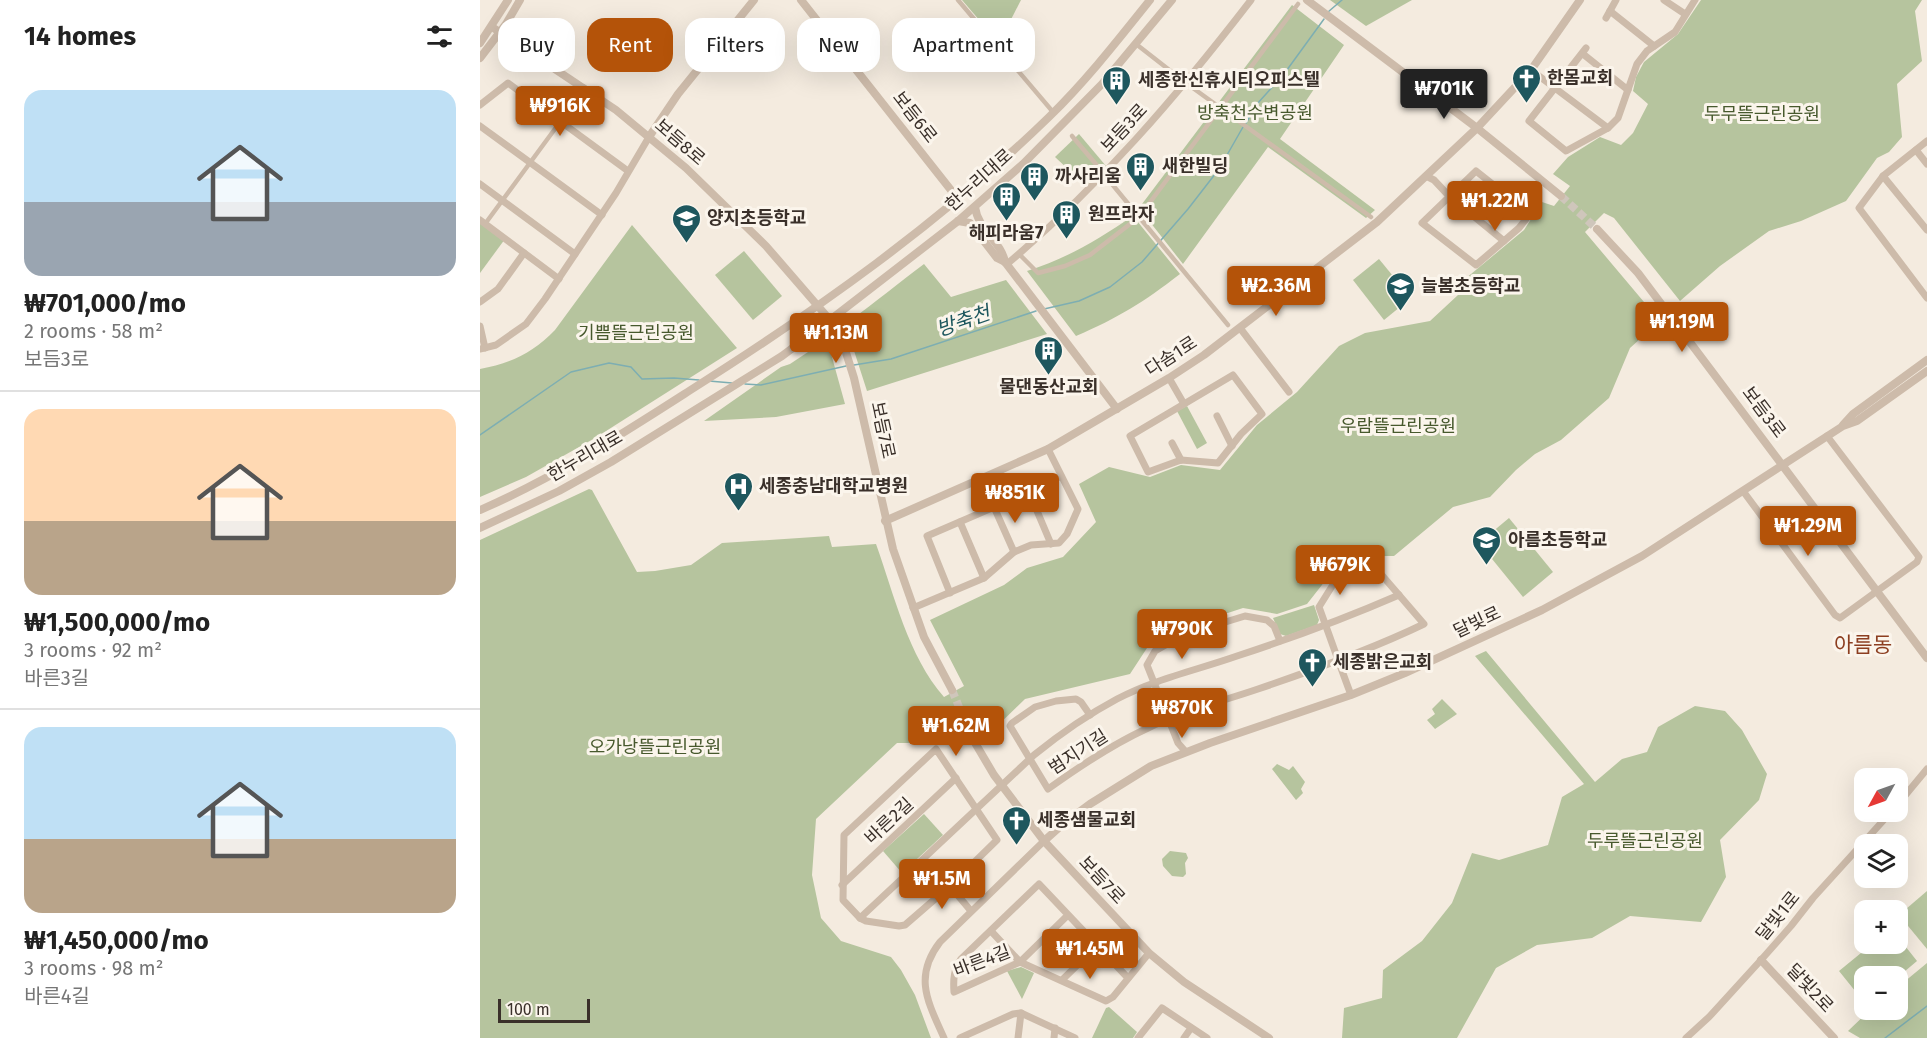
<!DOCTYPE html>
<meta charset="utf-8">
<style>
body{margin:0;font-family:"Fira Sans","Noto Sans KR",sans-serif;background:#f2f2f2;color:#222;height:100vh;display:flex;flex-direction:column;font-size:22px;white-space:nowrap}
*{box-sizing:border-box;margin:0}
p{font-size:20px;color:#767676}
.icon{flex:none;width:33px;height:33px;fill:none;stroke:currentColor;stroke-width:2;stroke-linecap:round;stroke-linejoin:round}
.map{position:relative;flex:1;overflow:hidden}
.panel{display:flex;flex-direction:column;background:#fff;width:480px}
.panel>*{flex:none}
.guide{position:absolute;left:18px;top:18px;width:570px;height:54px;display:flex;gap:12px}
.needle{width:39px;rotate:230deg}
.controls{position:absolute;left:1374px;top:768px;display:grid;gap:12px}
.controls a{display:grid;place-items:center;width:54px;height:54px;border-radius:12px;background:#fff;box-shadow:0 6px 24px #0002;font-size:30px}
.scale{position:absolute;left:18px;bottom:15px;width:92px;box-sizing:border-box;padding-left:6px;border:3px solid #3a302a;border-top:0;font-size:16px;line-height:21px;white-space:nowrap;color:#3a302a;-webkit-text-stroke:4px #fbf5ec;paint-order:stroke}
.price{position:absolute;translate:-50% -51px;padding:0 14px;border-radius:6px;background:#b45309;color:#fff;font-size:20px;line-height:39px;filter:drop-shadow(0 2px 3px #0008)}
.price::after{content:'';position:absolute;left:50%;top:36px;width:18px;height:14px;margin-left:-9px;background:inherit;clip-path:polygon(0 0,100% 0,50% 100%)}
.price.active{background:#222;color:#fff}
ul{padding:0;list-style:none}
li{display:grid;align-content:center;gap:12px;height:318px;padding:0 24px}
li+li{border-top:2px solid #e0e0e0}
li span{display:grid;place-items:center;height:186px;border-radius:18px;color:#555}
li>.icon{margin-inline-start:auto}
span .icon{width:108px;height:108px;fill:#fffc;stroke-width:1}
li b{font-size:26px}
h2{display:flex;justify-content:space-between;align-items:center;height:72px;padding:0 24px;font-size:26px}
.pill{padding:0 21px;border-radius:18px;background:#fff;box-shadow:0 6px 24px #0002;font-size:21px;line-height:54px}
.pill.active{background:#b45309;color:#fff}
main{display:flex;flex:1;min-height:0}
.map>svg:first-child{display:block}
.green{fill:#b6c49e}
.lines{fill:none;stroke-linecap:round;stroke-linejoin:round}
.stream{stroke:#7daeb2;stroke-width:1.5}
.tertiary-tunnel{stroke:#cfc6bb;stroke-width:8;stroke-dasharray:8 4;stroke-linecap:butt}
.pedestrian{stroke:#cdbbaa;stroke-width:4.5}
.minor{stroke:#cdbbaa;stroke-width:7}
.tertiary{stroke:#cdbbaa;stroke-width:8}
.labels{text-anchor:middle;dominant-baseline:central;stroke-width:6;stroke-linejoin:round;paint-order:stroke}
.poi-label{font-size:18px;font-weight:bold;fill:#3a302a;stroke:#fbf5ec;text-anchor:start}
.park-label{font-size:18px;fill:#47592d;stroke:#fbf5ec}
.street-label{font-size:18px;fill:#3a302a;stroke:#fbf5ec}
.water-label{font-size:20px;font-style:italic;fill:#1e575e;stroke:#fbf5ec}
.quarter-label{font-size:21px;fill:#8c3e20;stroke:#fbf5ec}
</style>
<main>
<section class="panel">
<h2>14 homes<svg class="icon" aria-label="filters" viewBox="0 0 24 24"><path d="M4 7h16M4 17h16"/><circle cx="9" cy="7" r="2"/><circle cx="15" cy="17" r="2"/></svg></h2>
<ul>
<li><span style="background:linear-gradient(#bfe0f5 60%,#9aa5b1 0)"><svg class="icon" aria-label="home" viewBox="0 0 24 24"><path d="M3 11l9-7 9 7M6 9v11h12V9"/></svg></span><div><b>₩701,000/mo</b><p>2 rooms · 58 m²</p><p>보듬3로</p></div></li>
<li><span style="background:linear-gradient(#ffd9b3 60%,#b9a48a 0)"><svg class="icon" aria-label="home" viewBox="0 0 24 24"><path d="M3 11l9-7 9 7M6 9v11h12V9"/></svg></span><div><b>₩1,500,000/mo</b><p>3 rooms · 92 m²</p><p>바른3길</p></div></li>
<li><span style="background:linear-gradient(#bfe0f5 60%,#b9a48a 0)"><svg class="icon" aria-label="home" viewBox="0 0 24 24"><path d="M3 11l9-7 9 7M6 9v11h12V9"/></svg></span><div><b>₩1,450,000/mo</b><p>3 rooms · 98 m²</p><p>바른4길</p></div></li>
</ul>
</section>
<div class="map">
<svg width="1447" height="1038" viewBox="0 0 1447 1038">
<rect width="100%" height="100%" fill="#f4ebdf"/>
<g class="green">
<path d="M 482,0 L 541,0 L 519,43 Z"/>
<path d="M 850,0 L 932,0 L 886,26 Z"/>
<path d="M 1221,0 L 1442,0 L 1435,11 L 1442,61 L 1417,84 L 1422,137 L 1409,152 L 1397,158 L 1366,201 L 1321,221 L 1289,231 L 1240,266 L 1200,301 L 1134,218 L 1124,213 L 1105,232 L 1180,321 L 1150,348 L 1129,398 L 1081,440 L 1055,454 L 1036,470 L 1010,497 L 973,507 L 914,556 L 888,556 L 849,576 L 827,604 L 797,614 L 763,608 L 699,629 L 667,648 L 650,674 L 545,699 L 509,734 L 504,724 L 483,733 L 457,735 L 445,743 L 417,743 L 336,819 L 332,875 L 341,918 L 361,941 L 411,957 L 421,970 L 435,995 L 451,1038 L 0,1038 L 0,540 L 109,489 L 112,490 L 157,572 L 175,571 L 211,565 L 242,543 L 349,536 L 352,547 L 396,544 C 414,594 428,656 464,697 L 484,686 L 450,620 L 524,585 L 547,568 L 583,557 L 616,522 L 599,484 L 629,467 L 670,477 L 701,465 L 740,470 L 777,425 L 817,392 L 859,346 L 885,333 L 950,321 L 978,295 L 979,284 L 1044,230 L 1062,202 L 1074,206 L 1090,186 L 1073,174 L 1088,157 L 1120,137 L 1141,145 L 1153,133 L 1168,104 L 1153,91 L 1156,77 L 1164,62 L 1198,34 Z"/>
<path d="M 812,5 L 864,45 L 800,139 L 895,210 L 886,218 L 788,147 L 703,264 L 659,208 Z"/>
<path d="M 599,134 L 626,166 L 606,186 L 575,157 Z"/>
<path d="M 653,216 L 700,274 C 664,302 638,318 596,336 L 547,271 C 586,259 619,239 653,216 Z"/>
<path d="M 0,220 L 25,239 L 0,273 Z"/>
<path d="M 152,225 L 257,348 L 115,438 L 46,477 L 0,497 L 0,369 C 31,363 53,353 75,330 Z"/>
<path d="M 264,251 L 302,296 L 273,320 L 235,275 Z"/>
<path d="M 899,259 L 931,298 L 904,320 L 873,280 Z"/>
<path d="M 444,264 L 471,297 L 526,280 L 567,334 L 387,391 L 367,329 L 369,321 C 395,303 418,283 444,264 Z"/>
<path d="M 340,344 L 350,350 L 365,404 L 296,417 L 224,421 L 301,367 L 310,364 Z"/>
<path d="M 707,406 L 727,443 L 717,449 L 697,411 Z"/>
<path d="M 1029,518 L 1073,572 L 1043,597 L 999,543 Z"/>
<path d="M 834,605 L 839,620 L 837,625 L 806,636 L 800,634 L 793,618 Z"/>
<path d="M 1006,651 L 1115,782 L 1142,759 L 1167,752 L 1178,727 L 1215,706 L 1245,711 L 1262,730 L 1287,774 L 1279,800 L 1240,840 L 1246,877 L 1221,922 L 1150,916 L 1112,938 L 1057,945 L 1016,968 L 977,1038 L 862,1038 L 864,1008 L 902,998 L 903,970 L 942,941 L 972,903 L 992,853 L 1019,860 L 1068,845 L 1082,797 L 1104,784 L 995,656 Z"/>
<path d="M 962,699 L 977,714 L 955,729 L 947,720 L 955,714 L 952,709 Z"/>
<path d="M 797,764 L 809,770 L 813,766 L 825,782 L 821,789 L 823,793 L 816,800 L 792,769 Z"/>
<path d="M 444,814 L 463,835 L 422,873 L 403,851 Z"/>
<path d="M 690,851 L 706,853 L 708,858 L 705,863 L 706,874 L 703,877 L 692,876 L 683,866 L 682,859 Z"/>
<path d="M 1447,891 L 1447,949 L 1419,915 Z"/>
<path d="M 1418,937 L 1437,961 L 1418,977 L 1384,976 L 1384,1002 L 1359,971 L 1392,944 L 1418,944 Z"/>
<path d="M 1447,963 L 1447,1038 L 1380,1038 L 1368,1031 L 1390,1010 L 1418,1010 L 1418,987 Z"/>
<path d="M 541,967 L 554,973 L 542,999 L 527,971 Z"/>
<path d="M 629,1007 L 657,1032 L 653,1038 L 612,1038 L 626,1008 Z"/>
</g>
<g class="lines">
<g class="stream">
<path d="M 848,12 L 862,0"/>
<path d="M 766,123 L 777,104 L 804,74 L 844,19"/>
<path d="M 564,309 L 599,301 L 630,287 L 662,262 L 708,209 L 739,169 L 763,127"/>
<path d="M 374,365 L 411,359 L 556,311"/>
<path d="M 229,381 L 252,383"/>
<path d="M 265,384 L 281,385 L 366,366"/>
<path d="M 0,435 L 91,372 L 129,363 L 151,367 L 162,379 L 194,378 L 219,380"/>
<path d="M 1405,1038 L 1447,1006"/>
</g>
<g class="tertiary-tunnel">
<path d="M 1081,196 L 1117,229"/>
<path d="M 472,690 L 491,736"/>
</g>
<g class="pedestrian">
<path d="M 478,0 L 573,112"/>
<path d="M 656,44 L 706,83 L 891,217"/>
<path d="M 592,136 L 620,169"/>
<path d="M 627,178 L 748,325"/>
<path d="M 5,224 L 80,122"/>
<path d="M 539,254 L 558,273 L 585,266 L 610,255 L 659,217 L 818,4"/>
</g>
<g class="minor">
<path d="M 1184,0 L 1205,14"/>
<path d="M 1130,11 L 1174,46"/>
<path d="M 1126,18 L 1136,0"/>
<path d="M 1106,48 L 1049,121 L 1086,151 L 1128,128 L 1138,118 L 1157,64 L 1167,51 L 1195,32 L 1215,0"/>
<path d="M 1103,54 L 1148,90"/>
<path d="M 1051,70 L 1128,128"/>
<path d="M 0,105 L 28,83 L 148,171"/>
<path d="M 80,122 L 104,88"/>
<path d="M 0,126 L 122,215"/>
<path d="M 1447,141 L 1403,176 L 1379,208 L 1447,298"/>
<path d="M 1436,150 L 1447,164"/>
<path d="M 996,171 L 1050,214 L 1039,228 L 996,265 L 942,223 Z"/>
<path d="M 946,176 L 954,180 L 969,196 L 1024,241"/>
<path d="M 1403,176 L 1447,230"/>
<path d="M 0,184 L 95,254"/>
<path d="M 0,220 L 79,279"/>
<path d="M 527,264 C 620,186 697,96 771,0"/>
<path d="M 0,302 L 18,289 L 44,253"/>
<path d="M 0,326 L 5,348"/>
<path d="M 760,328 L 809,392"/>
<path d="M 0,349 L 16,345 L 46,324 L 65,299 L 136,193 L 169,137"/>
<path d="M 753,375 L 782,414 L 761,434 L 738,463 L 701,460 L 668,472 L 650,436 Z"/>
<path d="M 689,378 L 704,404"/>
<path d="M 737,416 L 752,446"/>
<path d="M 692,443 L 701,460"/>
<path d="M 1263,491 L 1355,615 L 1360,618 L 1437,562 L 1439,557 L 1347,436"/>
<path d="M 549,492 L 571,544"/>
<path d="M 514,507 L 534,552"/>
<path d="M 480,522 L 504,578"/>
<path d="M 470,593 L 447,536 L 549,492 L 581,476"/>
<path d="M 433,608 L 504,578 L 534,552 L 551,545 L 579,543 L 587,534 L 598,509 L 568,449"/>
<path d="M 610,715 L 601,702 L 596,699 L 576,701 L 555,707 L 532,723 L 530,726 L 568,789 C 600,766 631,745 666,729 C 702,711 740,702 778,689 C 834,670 890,650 944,624 L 894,566 L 854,583 L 839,607 C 850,637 860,666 871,695"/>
<path d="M 456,749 L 517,840 L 470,886 L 425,925 L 419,926 L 386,921 L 380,918 L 363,900 L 364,835 Z"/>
<path d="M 706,752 L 698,743 L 667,665 L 675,651 L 703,635 L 765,616 L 787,620 L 794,626 L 800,641"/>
<path d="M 1418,804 L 1447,769"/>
<path d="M 362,885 L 476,778"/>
<path d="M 470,886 L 491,911"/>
<path d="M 588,915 L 540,962 L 474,992 C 473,978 474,970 481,959 L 559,884 L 648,978"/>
<path d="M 380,918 L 554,755 C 580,734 607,715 637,699 C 675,679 717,670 757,656 C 812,638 866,618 919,595"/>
<path d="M 511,931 L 540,962 L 626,1001 L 633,997 L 669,953"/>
<path d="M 582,980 L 617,946"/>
<path d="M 464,1038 C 448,1002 433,977 460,942 L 564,841"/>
<path d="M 480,1038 L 533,1014 L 541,1013 L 595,1038"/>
<path d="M 538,1038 L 541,1013"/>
<path d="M 574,1038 L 575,1028"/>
<path d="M 658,1038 L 682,1008 L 727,1038"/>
<path d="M 704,1038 L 711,1028"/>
<path d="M 1206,1038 L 1229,1017 L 1281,960 L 1311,926 L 1333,898 L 1411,812"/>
</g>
<g class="tertiary">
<path d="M 321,0 L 478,199"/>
<path d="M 827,0 L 997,128 L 1081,196"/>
<path d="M 12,27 L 136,110 L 206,168 L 286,246 L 350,320 L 363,343 L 374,378 L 413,549 L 444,637 L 472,690"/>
<path d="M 0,43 L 28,0"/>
<path d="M 0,58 L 26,24 L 40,0"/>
<path d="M 169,137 L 198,94 L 274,0"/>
<path d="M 495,207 C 498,230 521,241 525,262"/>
<path d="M 478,221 L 490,223 L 517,258 L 525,262 L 637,409"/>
<path d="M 1117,229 L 1158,273 L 1447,658"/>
<path d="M 1363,425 L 1373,414 L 1447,360"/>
<path d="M 0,510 C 74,478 142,434 209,391 C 337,310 460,223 569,117 C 606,81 638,40 670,0"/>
<path d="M 405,521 L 568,449 L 689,378 L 724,355 L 897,222 L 997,128 L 1051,70 L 1100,0"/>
<path d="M 0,528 L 79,491 L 131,462 L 302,356 L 350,320 L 478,221 L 543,164 L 622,84 L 692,0"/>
<path d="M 491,736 L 514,775 L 564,841 L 669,953 L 704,982 L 789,1038"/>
<path d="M 564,841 L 583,824 L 610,804 L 671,766 L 730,743 L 871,695 L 925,673 L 1062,610 L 1162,556 L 1363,426 L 1377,421 L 1447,371"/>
<path d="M 1281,960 L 1354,1038"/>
</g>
</g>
<defs>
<symbol id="church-pin" viewBox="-11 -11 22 30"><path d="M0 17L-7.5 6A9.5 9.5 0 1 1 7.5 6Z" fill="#1e575e" stroke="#fbf5ec"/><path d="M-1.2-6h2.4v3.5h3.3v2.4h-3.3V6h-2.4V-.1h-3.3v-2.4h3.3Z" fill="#fff"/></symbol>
<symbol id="building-pin" viewBox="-11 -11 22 30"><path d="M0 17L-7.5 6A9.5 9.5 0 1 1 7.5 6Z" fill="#1e575e" stroke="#fbf5ec"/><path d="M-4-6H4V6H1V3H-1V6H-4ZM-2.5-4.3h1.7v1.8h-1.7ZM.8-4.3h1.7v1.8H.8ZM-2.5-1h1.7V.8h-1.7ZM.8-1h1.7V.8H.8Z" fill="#fff"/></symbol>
<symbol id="school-pin" viewBox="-11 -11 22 30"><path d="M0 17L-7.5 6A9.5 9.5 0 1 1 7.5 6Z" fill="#1e575e" stroke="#fbf5ec"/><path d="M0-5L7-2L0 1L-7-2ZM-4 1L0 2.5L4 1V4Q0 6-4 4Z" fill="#fff"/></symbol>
<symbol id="hospital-pin" viewBox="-11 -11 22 30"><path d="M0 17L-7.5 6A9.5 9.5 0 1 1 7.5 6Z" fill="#1e575e" stroke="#fbf5ec"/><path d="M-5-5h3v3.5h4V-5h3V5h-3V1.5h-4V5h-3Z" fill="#fff"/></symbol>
</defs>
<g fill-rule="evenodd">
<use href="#church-pin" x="1030" y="62" width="33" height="45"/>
<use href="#building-pin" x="620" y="64" width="33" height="45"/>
<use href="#building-pin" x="644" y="150" width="33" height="45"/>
<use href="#building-pin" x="538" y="160" width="33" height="45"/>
<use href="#building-pin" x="510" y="180" width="33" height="45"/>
<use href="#building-pin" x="570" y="198" width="33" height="45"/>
<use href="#school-pin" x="190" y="202" width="33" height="45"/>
<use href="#school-pin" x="904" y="270" width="33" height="45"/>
<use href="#building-pin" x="552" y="334" width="33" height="45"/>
<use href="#hospital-pin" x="242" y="470" width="33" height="45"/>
<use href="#school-pin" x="990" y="524" width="33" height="45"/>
<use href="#church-pin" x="816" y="646" width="33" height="45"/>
<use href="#church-pin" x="520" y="804" width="33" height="45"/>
</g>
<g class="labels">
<g class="poi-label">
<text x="1067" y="78">한몸교회</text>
<text x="658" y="80">세종한신휴시티오피스텔</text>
<text x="682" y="166">새한빌딩</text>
<text x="575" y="176">까사리움</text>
<text x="608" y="214">원프라자</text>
<text x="227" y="218">양지초등학교</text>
<text x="526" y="233" text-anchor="middle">해피라움7</text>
<text x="941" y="286">늘봄초등학교</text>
<text x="569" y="387" text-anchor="middle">물댄동산교회</text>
<text x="279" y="486">세종충남대학교병원</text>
<text x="1028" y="540">아름초등학교</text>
<text x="853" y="662">세종밝은교회</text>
<text x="557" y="820">세종샘물교회</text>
</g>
<g class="park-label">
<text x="775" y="113">방축천수변공원</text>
<text x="1282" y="114">두무뜰근린공원</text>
<text x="156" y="333">기쁨뜰근린공원</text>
<text x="918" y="426">우람뜰근린공원</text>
<text x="175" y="747">오가낭뜰근린공원</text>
<text x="1165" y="841">두루뜰근린공원</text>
</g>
<g class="street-label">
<text transform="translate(435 117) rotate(52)">보듬6로</text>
<text transform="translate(644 128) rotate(-47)">보듬3로</text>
<text transform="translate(200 142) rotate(41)">보듬8로</text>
<text transform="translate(499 180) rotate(-42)">한누리대로</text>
<text transform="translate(691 356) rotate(-33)">다솜1로</text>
<text transform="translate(1284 412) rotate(53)">보듬3로</text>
<text transform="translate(403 430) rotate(78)">보듬7로</text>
<text transform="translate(105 456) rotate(-30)">한누리대로</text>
<text transform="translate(997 622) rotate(-25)">달빛로</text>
<text transform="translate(598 752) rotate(-33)">범지기길</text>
<text transform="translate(409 821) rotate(-43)">바른2길</text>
<text transform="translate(622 880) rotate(47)">보듬7로</text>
<text transform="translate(1298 916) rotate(-51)">달빛1로</text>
<text transform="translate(502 961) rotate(-21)">바른4길</text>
<text transform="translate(1330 988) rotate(47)">달빛2로</text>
</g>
<g class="water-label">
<text transform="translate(483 321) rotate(-19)">방축천</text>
</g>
<g class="quarter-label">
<text x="1383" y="645">아름동</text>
</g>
</g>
</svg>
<div class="controls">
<a><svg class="needle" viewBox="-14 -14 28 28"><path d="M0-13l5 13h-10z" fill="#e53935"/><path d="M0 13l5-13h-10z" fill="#767676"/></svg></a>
<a><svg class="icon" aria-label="layers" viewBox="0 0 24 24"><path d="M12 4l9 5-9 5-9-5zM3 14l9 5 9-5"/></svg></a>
<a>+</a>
<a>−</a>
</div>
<div class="scale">100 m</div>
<b class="price active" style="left:964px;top:120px">₩701K</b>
<b class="price" style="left:80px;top:137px">₩916K</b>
<b class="price" style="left:1015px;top:232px">₩1.22M</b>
<b class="price" style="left:796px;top:317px">₩2.36M</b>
<b class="price" style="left:1202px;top:353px">₩1.19M</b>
<b class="price" style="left:356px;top:364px">₩1.13M</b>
<b class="price" style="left:535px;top:524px">₩851K</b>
<b class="price" style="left:1328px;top:557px">₩1.29M</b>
<b class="price" style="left:860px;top:596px">₩679K</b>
<b class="price" style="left:702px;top:660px">₩790K</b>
<b class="price" style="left:702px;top:739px">₩870K</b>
<b class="price" style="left:476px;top:757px">₩1.62M</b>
<b class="price" style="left:462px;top:910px">₩1.5M</b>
<b class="price" style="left:610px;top:980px">₩1.45M</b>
<div class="guide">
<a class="pill">Buy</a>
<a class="pill active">Rent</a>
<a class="pill">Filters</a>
<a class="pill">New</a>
<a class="pill">Apartment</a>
</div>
</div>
</main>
